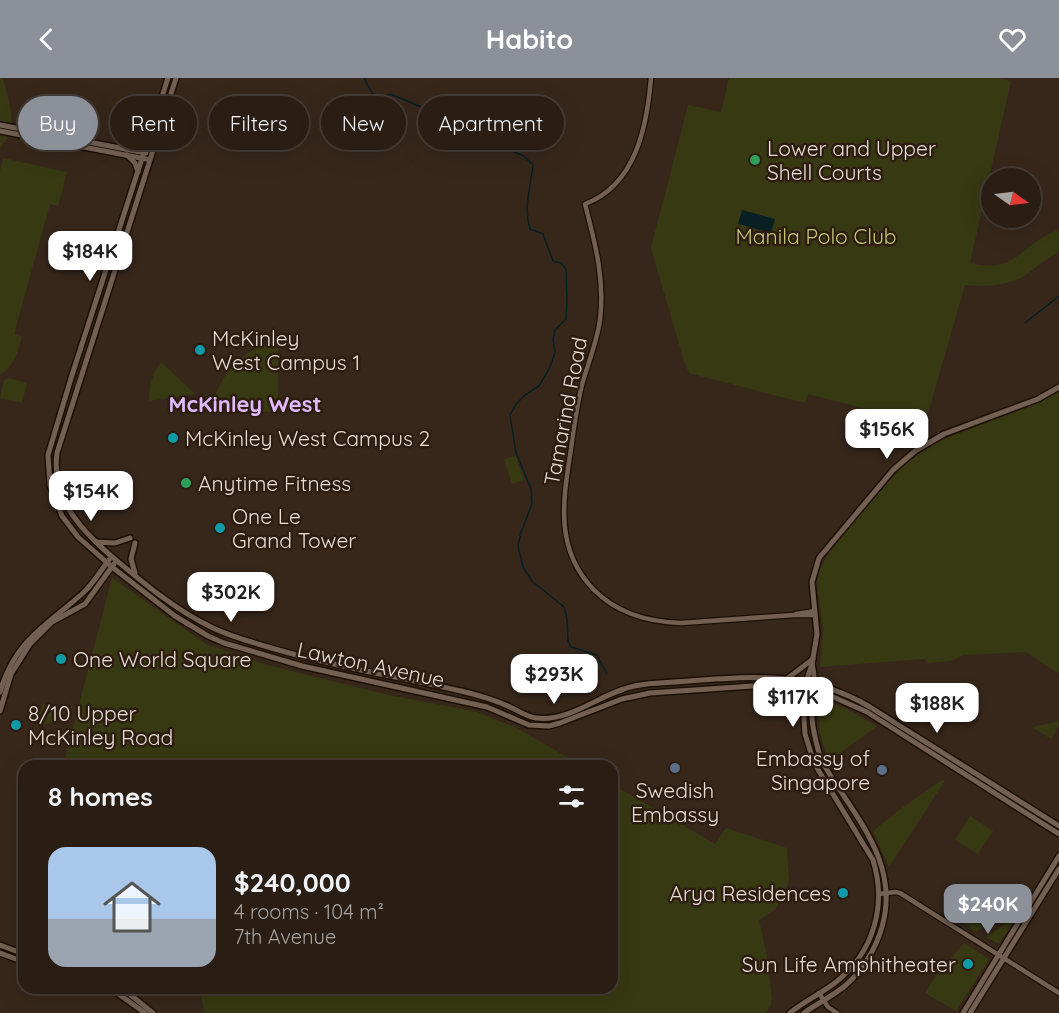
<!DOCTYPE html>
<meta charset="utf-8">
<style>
body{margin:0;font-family:Quicksand,sans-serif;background:#31261d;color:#f1f3f6;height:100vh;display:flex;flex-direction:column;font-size:22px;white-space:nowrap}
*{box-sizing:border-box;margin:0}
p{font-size:20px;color:#a5a2a0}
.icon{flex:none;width:33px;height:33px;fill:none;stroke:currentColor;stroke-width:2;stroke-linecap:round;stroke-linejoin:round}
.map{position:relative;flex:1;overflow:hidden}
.details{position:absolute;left:18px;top:682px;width:600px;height:234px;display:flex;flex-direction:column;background:#291d14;border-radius:18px;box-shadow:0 6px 24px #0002,0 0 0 2px #453b34}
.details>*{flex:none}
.top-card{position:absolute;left:18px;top:18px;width:600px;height:54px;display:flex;gap:12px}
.needle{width:39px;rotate:104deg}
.tools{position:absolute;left:981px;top:90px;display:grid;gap:12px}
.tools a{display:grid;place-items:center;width:60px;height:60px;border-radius:50%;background:#291d14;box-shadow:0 6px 24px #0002,0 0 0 2px #453b34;font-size:30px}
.price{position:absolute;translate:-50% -51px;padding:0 14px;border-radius:12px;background:#fff;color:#222;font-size:20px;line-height:39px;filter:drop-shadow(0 2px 3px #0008)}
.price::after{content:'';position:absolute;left:50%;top:36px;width:18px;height:14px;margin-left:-9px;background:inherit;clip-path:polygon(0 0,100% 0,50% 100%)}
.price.current{background:#8c9099;color:#fff}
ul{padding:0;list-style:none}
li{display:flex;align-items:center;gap:18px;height:150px;padding:0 30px}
li span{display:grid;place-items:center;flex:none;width:168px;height:120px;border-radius:18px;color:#555}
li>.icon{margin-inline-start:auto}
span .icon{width:72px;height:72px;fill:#fffc;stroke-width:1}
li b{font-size:26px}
h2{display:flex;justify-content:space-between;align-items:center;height:72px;padding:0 30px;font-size:26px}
.pill{padding:0 21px;border-radius:27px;background:#291d14;box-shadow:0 6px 24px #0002,0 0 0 2px #453b34;font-size:21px;line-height:54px}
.pill.current{background:#8c9099;color:#fff}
header{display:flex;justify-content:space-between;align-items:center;height:78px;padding:0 30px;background:#8c9099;color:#fff;font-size:27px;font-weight:800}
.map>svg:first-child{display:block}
.green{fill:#373913}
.water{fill:#062024}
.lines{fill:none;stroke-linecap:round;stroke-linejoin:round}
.stream{stroke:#062024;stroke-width:1.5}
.tertiary-casing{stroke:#1e0f05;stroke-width:7}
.secondary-casing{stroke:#1e0f05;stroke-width:8}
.tertiary{stroke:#736053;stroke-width:4.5}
.secondary{stroke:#736053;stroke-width:5}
.leisure-dot{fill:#2e9e5b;stroke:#2d1d11;stroke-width:2}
.culture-dot{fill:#0f9aa8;stroke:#2d1d11;stroke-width:2}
.service-dot{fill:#5c6f8a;stroke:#2d1d11;stroke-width:2}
.labels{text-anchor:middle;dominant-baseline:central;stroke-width:5;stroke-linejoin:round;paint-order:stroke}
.poi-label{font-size:21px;fill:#e7dcd4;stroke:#2d1d11;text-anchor:start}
.park-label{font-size:21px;fill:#c2c871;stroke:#2d1d11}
.street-label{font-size:21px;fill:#e7dcd4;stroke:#2d1d11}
.neighbourhood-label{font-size:22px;font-weight:bold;fill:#dfb9fc;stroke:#2d1d11}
</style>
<header><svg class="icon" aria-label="back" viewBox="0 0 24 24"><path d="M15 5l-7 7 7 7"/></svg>Habito<svg class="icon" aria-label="heart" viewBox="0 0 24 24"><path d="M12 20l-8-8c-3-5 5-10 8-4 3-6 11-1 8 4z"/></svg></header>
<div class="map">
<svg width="1059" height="935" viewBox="0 0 1059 935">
<rect width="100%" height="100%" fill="#37271b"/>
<g class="green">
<path d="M 0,0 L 3,0 C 9,26 20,48 0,70 Z"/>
<path d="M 729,0 L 999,0 L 1011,3 L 970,185 C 1018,197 1021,164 1059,152 L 1059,174 C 1046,180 1036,190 1024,198 C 1005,209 985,209 965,207 L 925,346 L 808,316 L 805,325 L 689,295 L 684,283 L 651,170 L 688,27 L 721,34 Z"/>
<path d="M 3,80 L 67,94 L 58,128 L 50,126 L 14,256 L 22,259 C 17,275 15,287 0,297 L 0,93 Z"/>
<path d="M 269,266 L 274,266 L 278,270 L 278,334 L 219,333 L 221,325 L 213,323 C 223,295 240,274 269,266 Z"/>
<path d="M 161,284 L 195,316 L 149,323 C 149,309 152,295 161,284 Z"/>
<path d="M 9,300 L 27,305 L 22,325 L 0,320 L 4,302 Z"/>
<path d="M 1059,315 L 1059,596 L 1026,574 L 964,577 L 951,583 L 928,585 L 924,581 L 820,589 L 823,551 L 817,506 L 819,493 L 829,474 L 841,458 L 892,399 L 906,386 L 934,365 Z"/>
<path d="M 516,378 L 524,402 L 512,406 L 504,381 Z"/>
<path d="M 112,500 L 206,566 L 267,587 L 393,618 L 474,633 L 517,650 L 582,688 L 63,688 Z"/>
<path d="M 820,621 L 847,631 L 877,648 L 829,683 L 819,653 L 818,622 Z"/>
<path d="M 42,626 L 65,632 L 61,643 L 37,648 Z"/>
<path d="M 1059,643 L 1059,648 L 1051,661 L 1032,649 Z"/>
<path d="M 942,702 L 944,702 L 944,704 L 889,789 L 873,753 L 899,732 Z"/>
<path d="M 612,706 L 715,766 L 726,750 L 787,770 L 789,804 L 775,832 L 759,842 L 767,878 L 772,921 L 771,927 L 766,935 L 204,935 L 200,911 L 612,910 Z"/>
<path d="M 970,738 L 993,753 L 978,776 L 955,762 Z"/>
<path d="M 971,813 L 1003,834 L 976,854 L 955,840 Z"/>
<path d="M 1013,840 L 1015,841 L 999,866 L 986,859 Z"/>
<path d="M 964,865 L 989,881 L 956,933 L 925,915 L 937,896 Z"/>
</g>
<path class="water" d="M 742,132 L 775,141 L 771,155 L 738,146 Z"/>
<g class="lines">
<g class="stream">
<path d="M 364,0 L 372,15 L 380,21 L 390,16 L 458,44 L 503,52 L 514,74 L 524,78 L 533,87 C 531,109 523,129 530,151 L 543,156 L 553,183 L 561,185 L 566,191 L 567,222 L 566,241 L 555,252 L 553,261 L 555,275 L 549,291 L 539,308 L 525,317 L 516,326 L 510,337 L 516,375 L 531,411 L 532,426 L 521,454 L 518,468 L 523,489 L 533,504 L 564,529 L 567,541 L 568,563 L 571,569 L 597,577 L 607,596"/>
<path d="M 1025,245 L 1059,218"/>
</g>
<defs>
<g id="tertiary">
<path d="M 651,0 C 647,48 636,107 585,126 C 595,165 605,201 600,242 C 597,263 589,283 583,303 C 577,325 574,348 571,371 C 563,422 554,471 594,512 C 618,536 648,544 681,545 L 794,537 L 815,537"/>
<path d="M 796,536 L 815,533"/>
<path d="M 879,816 L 895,814 L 900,815 L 1059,915"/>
<path d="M 819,915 L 828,929 L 837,935"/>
</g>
<g id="secondary">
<path d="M 168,0 L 72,297 L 48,377 L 50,407 L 62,438 L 78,459 L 112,489 L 175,538 L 208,558 L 224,565 L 302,588 L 487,629 L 529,647 L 549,648 L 560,645 L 622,621 L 650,615 L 767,607 L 800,610 L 831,618 L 867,634 L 1059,756"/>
<path d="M 176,0 L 57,375 C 51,419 79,450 110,477 C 142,504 175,532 213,550 C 232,559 254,565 275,571 C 336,589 399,599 461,613 C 478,617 495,622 510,629 C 519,633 527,639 536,640 C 568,644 595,620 624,611 C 644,604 667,605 689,603 C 756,598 808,593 870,629 L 1059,748"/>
<path d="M 0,47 L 146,75"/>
<path d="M 0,53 L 146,81"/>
<path d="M 131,71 L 148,63"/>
<path d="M 127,77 L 135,85 L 138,94"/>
<path d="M 96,464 L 115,465 L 130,460"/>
<path d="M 135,465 L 131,481 L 135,495"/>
<path d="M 788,600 L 813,581"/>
<path d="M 0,614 C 15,562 46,548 83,515 C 93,506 100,493 109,482"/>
<path d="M 0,633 L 11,596 L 30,566 L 52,544 L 85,526 L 114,486"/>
<path d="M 0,867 L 24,876"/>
<path d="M 0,875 L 24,884"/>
<path d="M 110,910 L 145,935"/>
<path d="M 122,910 L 153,935"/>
<path d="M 790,935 C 804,923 821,916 836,904 C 874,874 887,827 873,782 L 814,685 L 805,656 L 804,641 L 806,604 L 812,586 L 817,556 L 812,504 L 819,480 L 893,392 L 915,373 L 944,356 L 1038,321 L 1059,309"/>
<path d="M 804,935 C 818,925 833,918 846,907 C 863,892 876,870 882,849 C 901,783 852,736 821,682 C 817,668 813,655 812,640 C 812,622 817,603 812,586"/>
<path d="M 963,935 L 1059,778"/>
<path d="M 970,935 L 1059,791"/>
</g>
</defs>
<use href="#tertiary" class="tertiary-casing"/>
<use href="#secondary" class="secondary-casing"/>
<use href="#tertiary" class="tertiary"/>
<use href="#secondary" class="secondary"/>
</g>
<g class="leisure-dot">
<circle cx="755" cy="82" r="6"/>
<circle cx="186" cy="405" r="6"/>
</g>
<g class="culture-dot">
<circle cx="200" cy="272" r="6"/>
<circle cx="173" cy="360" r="6"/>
<circle cx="220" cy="450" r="6"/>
<circle cx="61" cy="581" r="6"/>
<circle cx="16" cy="647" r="6"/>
<circle cx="843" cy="815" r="6"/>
<circle cx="968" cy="886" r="6"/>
</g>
<g class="service-dot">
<circle cx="675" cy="690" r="6"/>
<circle cx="882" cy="692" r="6"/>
</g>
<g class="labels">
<g class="poi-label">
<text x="767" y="70">Lower and Upper<tspan x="767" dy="24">Shell Courts</tspan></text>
<text x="212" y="260">McKinley<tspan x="212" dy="24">West Campus 1</tspan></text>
<text x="185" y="360">McKinley West Campus 2</text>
<text x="198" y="405">Anytime Fitness</text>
<text x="232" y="438">One Le<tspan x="232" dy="24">Grand Tower</tspan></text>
<text x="73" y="581">One World Square</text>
<text x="28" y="635">8/10 Upper<tspan x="28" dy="24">McKinley Road</tspan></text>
<text x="870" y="680" text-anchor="end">Embassy of<tspan x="870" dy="24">Singapore</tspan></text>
<text x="675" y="712" text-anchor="middle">Swedish<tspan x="675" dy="24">Embassy</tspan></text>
<text x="831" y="815" text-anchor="end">Arya Residences</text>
<text x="956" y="886" text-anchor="end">Sun Life Amphitheater</text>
</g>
<g class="park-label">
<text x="816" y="158">Manila Polo Club</text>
</g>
<g class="street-label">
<text transform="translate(565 333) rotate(-79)">Tamarind Road</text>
<text transform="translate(371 586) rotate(12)">Lawton Avenue</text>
</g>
<g class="neighbourhood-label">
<text x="245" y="326">McKinley West</text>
</g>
</g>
</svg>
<div class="tools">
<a><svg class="needle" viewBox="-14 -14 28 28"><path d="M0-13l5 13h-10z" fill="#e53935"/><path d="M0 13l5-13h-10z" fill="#a5a2a0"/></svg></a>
</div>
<b class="price" style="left:90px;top:204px">$184K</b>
<b class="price" style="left:887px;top:382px">$156K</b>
<b class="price" style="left:91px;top:444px">$154K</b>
<b class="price" style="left:231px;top:545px">$302K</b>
<b class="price" style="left:554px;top:627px">$293K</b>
<b class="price" style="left:793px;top:650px">$117K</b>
<b class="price" style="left:937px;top:656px">$188K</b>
<b class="price current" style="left:988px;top:857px">$240K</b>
<div class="top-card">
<a class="pill current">Buy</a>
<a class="pill">Rent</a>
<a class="pill">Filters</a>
<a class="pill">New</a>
<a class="pill">Apartment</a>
</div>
<section class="details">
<h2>8 homes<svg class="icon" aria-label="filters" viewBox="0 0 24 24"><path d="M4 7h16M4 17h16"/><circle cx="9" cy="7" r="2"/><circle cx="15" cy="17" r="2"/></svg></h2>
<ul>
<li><span style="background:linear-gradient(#a9c7e8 60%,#9aa5b1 0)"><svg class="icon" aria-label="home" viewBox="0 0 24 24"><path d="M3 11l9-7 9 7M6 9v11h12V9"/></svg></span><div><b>$240,000</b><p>4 rooms · 104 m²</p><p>7th Avenue</p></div></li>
</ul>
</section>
</div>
